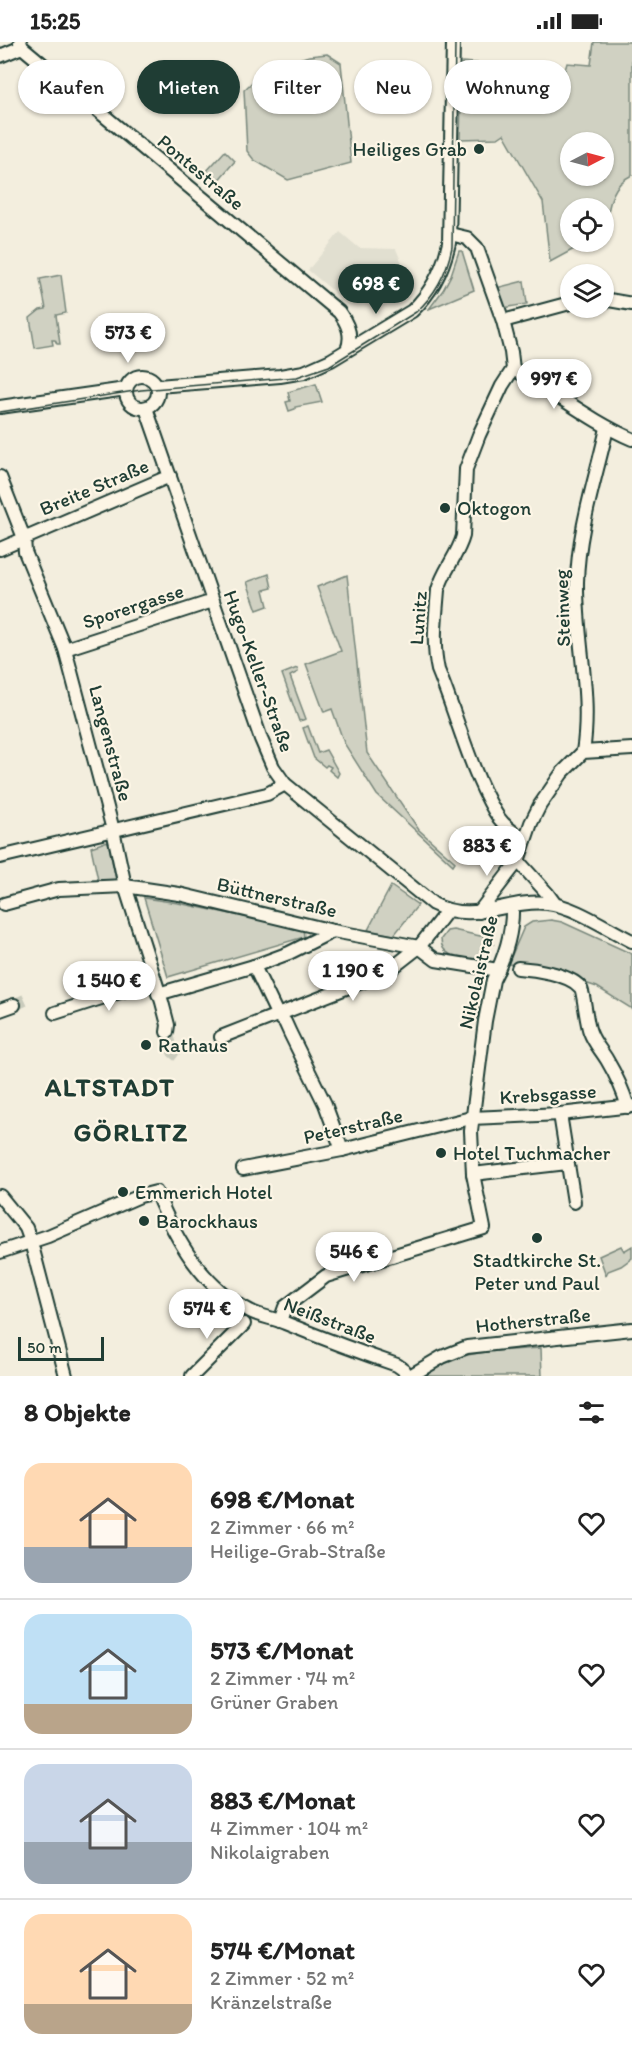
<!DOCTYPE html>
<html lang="de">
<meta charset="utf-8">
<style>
body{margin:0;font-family:Itim,sans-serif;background:#f2f2f2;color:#222;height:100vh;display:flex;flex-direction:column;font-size:22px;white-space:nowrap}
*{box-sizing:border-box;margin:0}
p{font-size:20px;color:#767676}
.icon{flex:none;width:33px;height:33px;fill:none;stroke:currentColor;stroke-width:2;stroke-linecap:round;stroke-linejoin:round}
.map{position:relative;height:1334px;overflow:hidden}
.drawer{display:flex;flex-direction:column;background:#fff;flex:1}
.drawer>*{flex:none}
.guide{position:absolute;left:18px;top:18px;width:597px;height:54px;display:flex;gap:12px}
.needle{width:39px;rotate:84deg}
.tools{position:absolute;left:560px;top:90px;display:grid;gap:12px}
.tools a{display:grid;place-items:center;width:54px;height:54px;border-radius:50%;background:#fff;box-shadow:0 2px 4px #0004;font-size:30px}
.scale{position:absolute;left:18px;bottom:15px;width:86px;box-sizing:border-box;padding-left:6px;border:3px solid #1f3d34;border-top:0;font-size:16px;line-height:21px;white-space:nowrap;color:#1f3d34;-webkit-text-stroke:4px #fcf5e5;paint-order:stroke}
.price{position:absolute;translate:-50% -51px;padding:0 14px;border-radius:21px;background:#fff;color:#222;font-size:20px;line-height:39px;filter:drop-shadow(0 2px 3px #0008)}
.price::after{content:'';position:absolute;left:50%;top:36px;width:18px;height:14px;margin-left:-9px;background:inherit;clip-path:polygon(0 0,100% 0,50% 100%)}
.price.current{background:#1f3d34;color:#fff}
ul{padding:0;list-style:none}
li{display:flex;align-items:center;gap:18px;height:150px;padding:0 24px}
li+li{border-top:2px solid #e0e0e0}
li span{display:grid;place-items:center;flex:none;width:168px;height:120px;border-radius:18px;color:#555}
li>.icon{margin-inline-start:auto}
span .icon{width:72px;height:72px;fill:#fffc;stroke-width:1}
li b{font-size:26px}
h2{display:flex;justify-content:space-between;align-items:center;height:72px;padding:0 24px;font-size:26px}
.tag{padding:0 21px;border-radius:27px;background:#fff;box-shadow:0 2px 4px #0004;font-size:21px;line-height:54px}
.tag.current{background:#1f3d34;color:#fff}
.status{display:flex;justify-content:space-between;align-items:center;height:42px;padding:0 30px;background:#fff;direction:ltr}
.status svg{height:16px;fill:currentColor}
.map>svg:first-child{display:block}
.built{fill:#e1dfd0}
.green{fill:#d0d1c2;stroke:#78877b;stroke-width:1.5;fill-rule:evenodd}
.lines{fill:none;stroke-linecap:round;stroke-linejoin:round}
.minor-tunnel{stroke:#c9cbbc;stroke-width:12;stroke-dasharray:12 6;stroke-linecap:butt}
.minor-casing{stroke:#1f3d34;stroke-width:16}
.minor{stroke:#fcf5e5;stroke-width:12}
.tram{stroke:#1f3d34;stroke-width:1.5}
.poi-dot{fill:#1f3d34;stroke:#fcf5e5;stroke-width:2}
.labels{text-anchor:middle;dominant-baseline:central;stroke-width:4.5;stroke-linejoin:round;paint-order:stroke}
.poi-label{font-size:20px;fill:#1f3d34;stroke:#fcf5e5;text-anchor:start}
.street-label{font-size:20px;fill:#1f3d34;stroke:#fcf5e5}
.district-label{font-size:26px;font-weight:bold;letter-spacing:1.5px;fill:#1f3d34;stroke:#fcf5e5}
</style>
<div class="status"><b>15:25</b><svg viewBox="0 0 49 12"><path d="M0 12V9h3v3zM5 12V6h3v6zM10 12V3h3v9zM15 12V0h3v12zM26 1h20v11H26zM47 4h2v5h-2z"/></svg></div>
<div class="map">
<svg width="632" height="1334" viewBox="0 0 632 1334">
<rect width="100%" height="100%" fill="#f3eede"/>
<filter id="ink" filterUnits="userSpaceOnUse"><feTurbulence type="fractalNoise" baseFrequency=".0167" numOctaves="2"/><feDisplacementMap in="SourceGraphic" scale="12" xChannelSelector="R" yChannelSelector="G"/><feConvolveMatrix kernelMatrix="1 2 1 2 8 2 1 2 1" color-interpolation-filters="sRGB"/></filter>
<g filter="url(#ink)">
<path class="built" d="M 340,190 L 359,206 L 396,207 L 413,247 L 381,261 L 363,258 L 344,258 L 308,228 Z"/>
<g class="green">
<path d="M 594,0 L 632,0 L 632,133 C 609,144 609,166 605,189 L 603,190 L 603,166 L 570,166 L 570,200 L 587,200 L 550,220 L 543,160 L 504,92 L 498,96 L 460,97 L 462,20 L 565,28 L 567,21 L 591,23 ZM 570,100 L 603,100 L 603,134 L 570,134 Z"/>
<path d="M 327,12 L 341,21 L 351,121 L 288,138 L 254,118 L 247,109 L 244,48 L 266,27 L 309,14 Z"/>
<path d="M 225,109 L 235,119 L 216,141 L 205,131 Z"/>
<path d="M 459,209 L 462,209 L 474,248 L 429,267 L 443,248 L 451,233 Z"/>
<path d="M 61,233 L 66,271 L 56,273 L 60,302 L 57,302 L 55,298 L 52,298 L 53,303 L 35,306 L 30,276 L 40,268 L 46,267 L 40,237 Z"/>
<path d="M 524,239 L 527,262 L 503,266 L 496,246 Z"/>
<path d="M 316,342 L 322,360 L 295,365 L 295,367 L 289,369 L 286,360 L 290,359 L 288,350 Z"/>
<path d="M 269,532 L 272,546 L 264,548 L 268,564 L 257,568 L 247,540 Z"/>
<path d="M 347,533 L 367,711 L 419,788 L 455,820 L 453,823 L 377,753 L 344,701 L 332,667 L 324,670 L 306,622 L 341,609 L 317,545 Z"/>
<path d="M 297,626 L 298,630 L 290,634 L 306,677 L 299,679 L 282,632 Z"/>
<path d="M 308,684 L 318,711 L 326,708 L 339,731 L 337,735 L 329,728 L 331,725 L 327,723 L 325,725 L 314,716 L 303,686 Z"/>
<path d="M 108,799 L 116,838 L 98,838 L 91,805 Z"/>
<path d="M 391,844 L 418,863 L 394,893 L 368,888 Z"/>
<path d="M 144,856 L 178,861 L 303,887 L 304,895 L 168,935 Z"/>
<path d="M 551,878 L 562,880 L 632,912 L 632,967 L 597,945 L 540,926 L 508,922 L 524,885 L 532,880 Z"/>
<path d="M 453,888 L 489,896 L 493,902 C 486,901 482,905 481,912 L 486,920 L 451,913 C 444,909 441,905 441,897 L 447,889 Z"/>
<path d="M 621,1204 L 624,1209 L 632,1204 L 632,1216 L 621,1224 L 608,1229 L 606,1233 L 599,1214 Z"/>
<path d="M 541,1306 L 542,1334 L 425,1334 C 451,1307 505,1309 541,1306 Z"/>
</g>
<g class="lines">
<g class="minor-tunnel">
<path d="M 14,963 L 27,957"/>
<path d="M 167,990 L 173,1010 L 178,1014"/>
</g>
<defs>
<g id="minor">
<path d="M 20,0 L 22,5 L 339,270 C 348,282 353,294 347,308"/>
<path d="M 0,14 L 22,5"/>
<path d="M 450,192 L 467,196 L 477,206 L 503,279 L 511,310 L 513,327 L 502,344 L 479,393 L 466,427 L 463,494 C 458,513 443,529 438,548 C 436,575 432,601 438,628 C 457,674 470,727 495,770 C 502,783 513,791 525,798"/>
<path d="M 603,257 L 632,262"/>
<path d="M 503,279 L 570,261"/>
<path d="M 513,327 C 554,349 590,379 632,397"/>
<circle cx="142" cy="350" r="16"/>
<path d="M 158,344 L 280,334 L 304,330 L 331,318 L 412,269 C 432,250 443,228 449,201 L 453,0"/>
<path d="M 0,365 L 126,347"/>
<path d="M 146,366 L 261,697 L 273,725 L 285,742 L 433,862 C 474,883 506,857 547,861 C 575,864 607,887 632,899"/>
<path d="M 0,435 L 24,496 L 25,510 L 65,607 L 113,788 L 125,844 L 162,960 L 168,983 L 167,990"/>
<path d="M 0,507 L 170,434"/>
<path d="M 65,607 L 213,559"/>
<path d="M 583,710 C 592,653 576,597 577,540 C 578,488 596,436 607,386"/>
<path d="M 0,815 L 267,752 L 285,742"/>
<path d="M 518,819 L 547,851 L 555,862"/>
<path d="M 4,862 L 59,847 L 125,844 L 179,852 L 333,889 L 419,905 L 436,918 L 498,928"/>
<path d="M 479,870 L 518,819 L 531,781 L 540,763 L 562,731 L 583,710 L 632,707"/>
<path d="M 254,924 L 278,974 L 285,980 L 290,991 L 325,1062 L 342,1108"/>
<path d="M 518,926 C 534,927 569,932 580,945 C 584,949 586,981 590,990 C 594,1001 601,1008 607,1018 C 616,1033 623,1048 628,1065"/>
<path d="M 158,952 L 254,924 L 289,911 L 333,889"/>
<path d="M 0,968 L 14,963"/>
<path d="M 55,971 L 154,939"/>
<path d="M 221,995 L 387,930 L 419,905 L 447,869"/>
<path d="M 560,1072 L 574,1160"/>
<path d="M 243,1127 L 342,1108 L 471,1076 L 560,1072 L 632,1064"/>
<path d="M 473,1132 L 567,1121"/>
<path d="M 0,1154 L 26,1186 L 31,1200 L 66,1334"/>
<path d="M 0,1210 L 48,1194 L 140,1154 L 156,1150 C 176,1198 202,1245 250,1269 C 261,1275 274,1276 285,1281 C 322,1296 359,1310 397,1323 L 404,1328 L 407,1334"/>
<path d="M 280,1279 L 285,1265 L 326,1234 L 484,1186 L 473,1132 L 471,1089 L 485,979 L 493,938 C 505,915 513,890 512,864"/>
<path d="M 192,1334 L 244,1282"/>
<path d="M 410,1334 L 442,1315 L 467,1305 L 632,1287"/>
</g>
</defs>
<use href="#minor" class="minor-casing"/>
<use href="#minor" class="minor"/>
<path class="tram" d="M 0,370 L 141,348 L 297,335 L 329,324 L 416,270 C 435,253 447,230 452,205 L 455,0"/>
</g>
</g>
<g class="poi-dot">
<circle cx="479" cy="107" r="6"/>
<circle cx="445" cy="466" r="6"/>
<circle cx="146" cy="1003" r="6"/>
<circle cx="441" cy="1111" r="6"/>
<circle cx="123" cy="1150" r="6"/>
<circle cx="144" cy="1179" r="6"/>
<circle cx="537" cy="1196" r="6"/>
</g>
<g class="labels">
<g class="poi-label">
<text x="467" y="107" text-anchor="end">Heiliges Grab</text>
<text x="457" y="466">Oktogon</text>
<text x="158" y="1003">Rathaus</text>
<text x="453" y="1111">Hotel Tuchmacher</text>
<text x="135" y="1150">Emmerich Hotel</text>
<text x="156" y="1179">Barockhaus</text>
<text x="537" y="1218" text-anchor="middle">Stadtkirche St.<tspan x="537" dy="23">Peter und Paul</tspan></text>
</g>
<g class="street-label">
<text transform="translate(201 130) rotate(40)">Pontestraße</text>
<text transform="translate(94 445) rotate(-23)">Breite Straße</text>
<text transform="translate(133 564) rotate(-18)">Sporergasse</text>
<text transform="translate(562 566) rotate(-92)">Steinweg</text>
<text transform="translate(418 576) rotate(-86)">Lunitz</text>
<text transform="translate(259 629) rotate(70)">Hugo-Keller-Straße</text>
<text transform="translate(111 701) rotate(75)">Langenstraße</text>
<text transform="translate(277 855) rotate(13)">Büttnerstraße</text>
<text transform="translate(478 930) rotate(-77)">Nikolaistraße</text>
<text transform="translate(548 1052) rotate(-4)">Krebsgasse</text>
<text transform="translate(353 1084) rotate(-13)">Peterstraße</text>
<text transform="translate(330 1278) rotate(21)">Neißstraße</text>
<text transform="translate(533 1278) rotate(-6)">Hotherstraße</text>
</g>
<g class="district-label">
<text x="110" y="1045">ALTSTADT</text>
<text x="131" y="1090">GÖRLITZ</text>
</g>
</g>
</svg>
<div class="tools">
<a><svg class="needle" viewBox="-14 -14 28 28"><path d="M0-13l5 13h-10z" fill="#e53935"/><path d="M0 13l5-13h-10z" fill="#767676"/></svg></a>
<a><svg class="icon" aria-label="locate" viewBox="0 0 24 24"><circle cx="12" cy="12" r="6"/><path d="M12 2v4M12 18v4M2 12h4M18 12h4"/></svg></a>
<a><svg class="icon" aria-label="layers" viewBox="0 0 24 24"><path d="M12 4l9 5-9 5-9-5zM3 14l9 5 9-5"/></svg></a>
</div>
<div class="scale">50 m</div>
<b class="price current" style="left:376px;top:273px">698 €</b>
<b class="price" style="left:128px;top:322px">573 €</b>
<b class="price" style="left:554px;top:368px">997 €</b>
<b class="price" style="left:487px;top:835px">883 €</b>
<b class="price" style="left:353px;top:960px">1 190 €</b>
<b class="price" style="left:109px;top:970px">1 540 €</b>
<b class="price" style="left:354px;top:1241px">546 €</b>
<b class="price" style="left:207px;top:1298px">574 €</b>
<div class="guide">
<a class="tag">Kaufen</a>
<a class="tag current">Mieten</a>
<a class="tag">Filter</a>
<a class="tag">Neu</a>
<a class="tag">Wohnung</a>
</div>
</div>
<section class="drawer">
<h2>8 Objekte<svg class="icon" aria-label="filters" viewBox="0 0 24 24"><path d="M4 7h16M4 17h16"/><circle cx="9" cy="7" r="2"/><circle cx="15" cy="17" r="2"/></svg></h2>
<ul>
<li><span style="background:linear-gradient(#ffd9b3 70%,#9aa5b1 0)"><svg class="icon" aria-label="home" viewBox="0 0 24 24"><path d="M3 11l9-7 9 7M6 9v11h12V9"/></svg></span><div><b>698 €/Monat</b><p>2 Zimmer · 66 m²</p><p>Heilige-Grab-Straße</p></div><svg class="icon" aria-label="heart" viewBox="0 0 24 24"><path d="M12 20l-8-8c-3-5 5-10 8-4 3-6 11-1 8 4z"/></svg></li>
<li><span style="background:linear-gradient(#bfe0f5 75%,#b9a48a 0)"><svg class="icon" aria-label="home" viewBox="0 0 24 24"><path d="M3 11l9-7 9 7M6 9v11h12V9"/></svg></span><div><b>573 €/Monat</b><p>2 Zimmer · 74 m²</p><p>Grüner Graben</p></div><svg class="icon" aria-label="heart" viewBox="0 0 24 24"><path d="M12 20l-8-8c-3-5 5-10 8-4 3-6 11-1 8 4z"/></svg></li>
<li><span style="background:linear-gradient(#c9d6e8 65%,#9aa5b1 0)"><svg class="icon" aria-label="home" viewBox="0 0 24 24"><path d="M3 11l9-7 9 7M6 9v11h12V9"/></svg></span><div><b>883 €/Monat</b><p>4 Zimmer · 104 m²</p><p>Nikolaigraben</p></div><svg class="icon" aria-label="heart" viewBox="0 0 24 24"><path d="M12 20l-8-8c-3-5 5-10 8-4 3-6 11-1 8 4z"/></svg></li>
<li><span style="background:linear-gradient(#ffd9b3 75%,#b9a48a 0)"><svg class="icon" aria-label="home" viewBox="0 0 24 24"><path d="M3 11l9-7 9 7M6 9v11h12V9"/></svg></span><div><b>574 €/Monat</b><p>2 Zimmer · 52 m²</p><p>Kränzelstraße</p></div><svg class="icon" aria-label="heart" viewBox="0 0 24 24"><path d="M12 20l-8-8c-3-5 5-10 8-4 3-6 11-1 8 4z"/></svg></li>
</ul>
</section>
